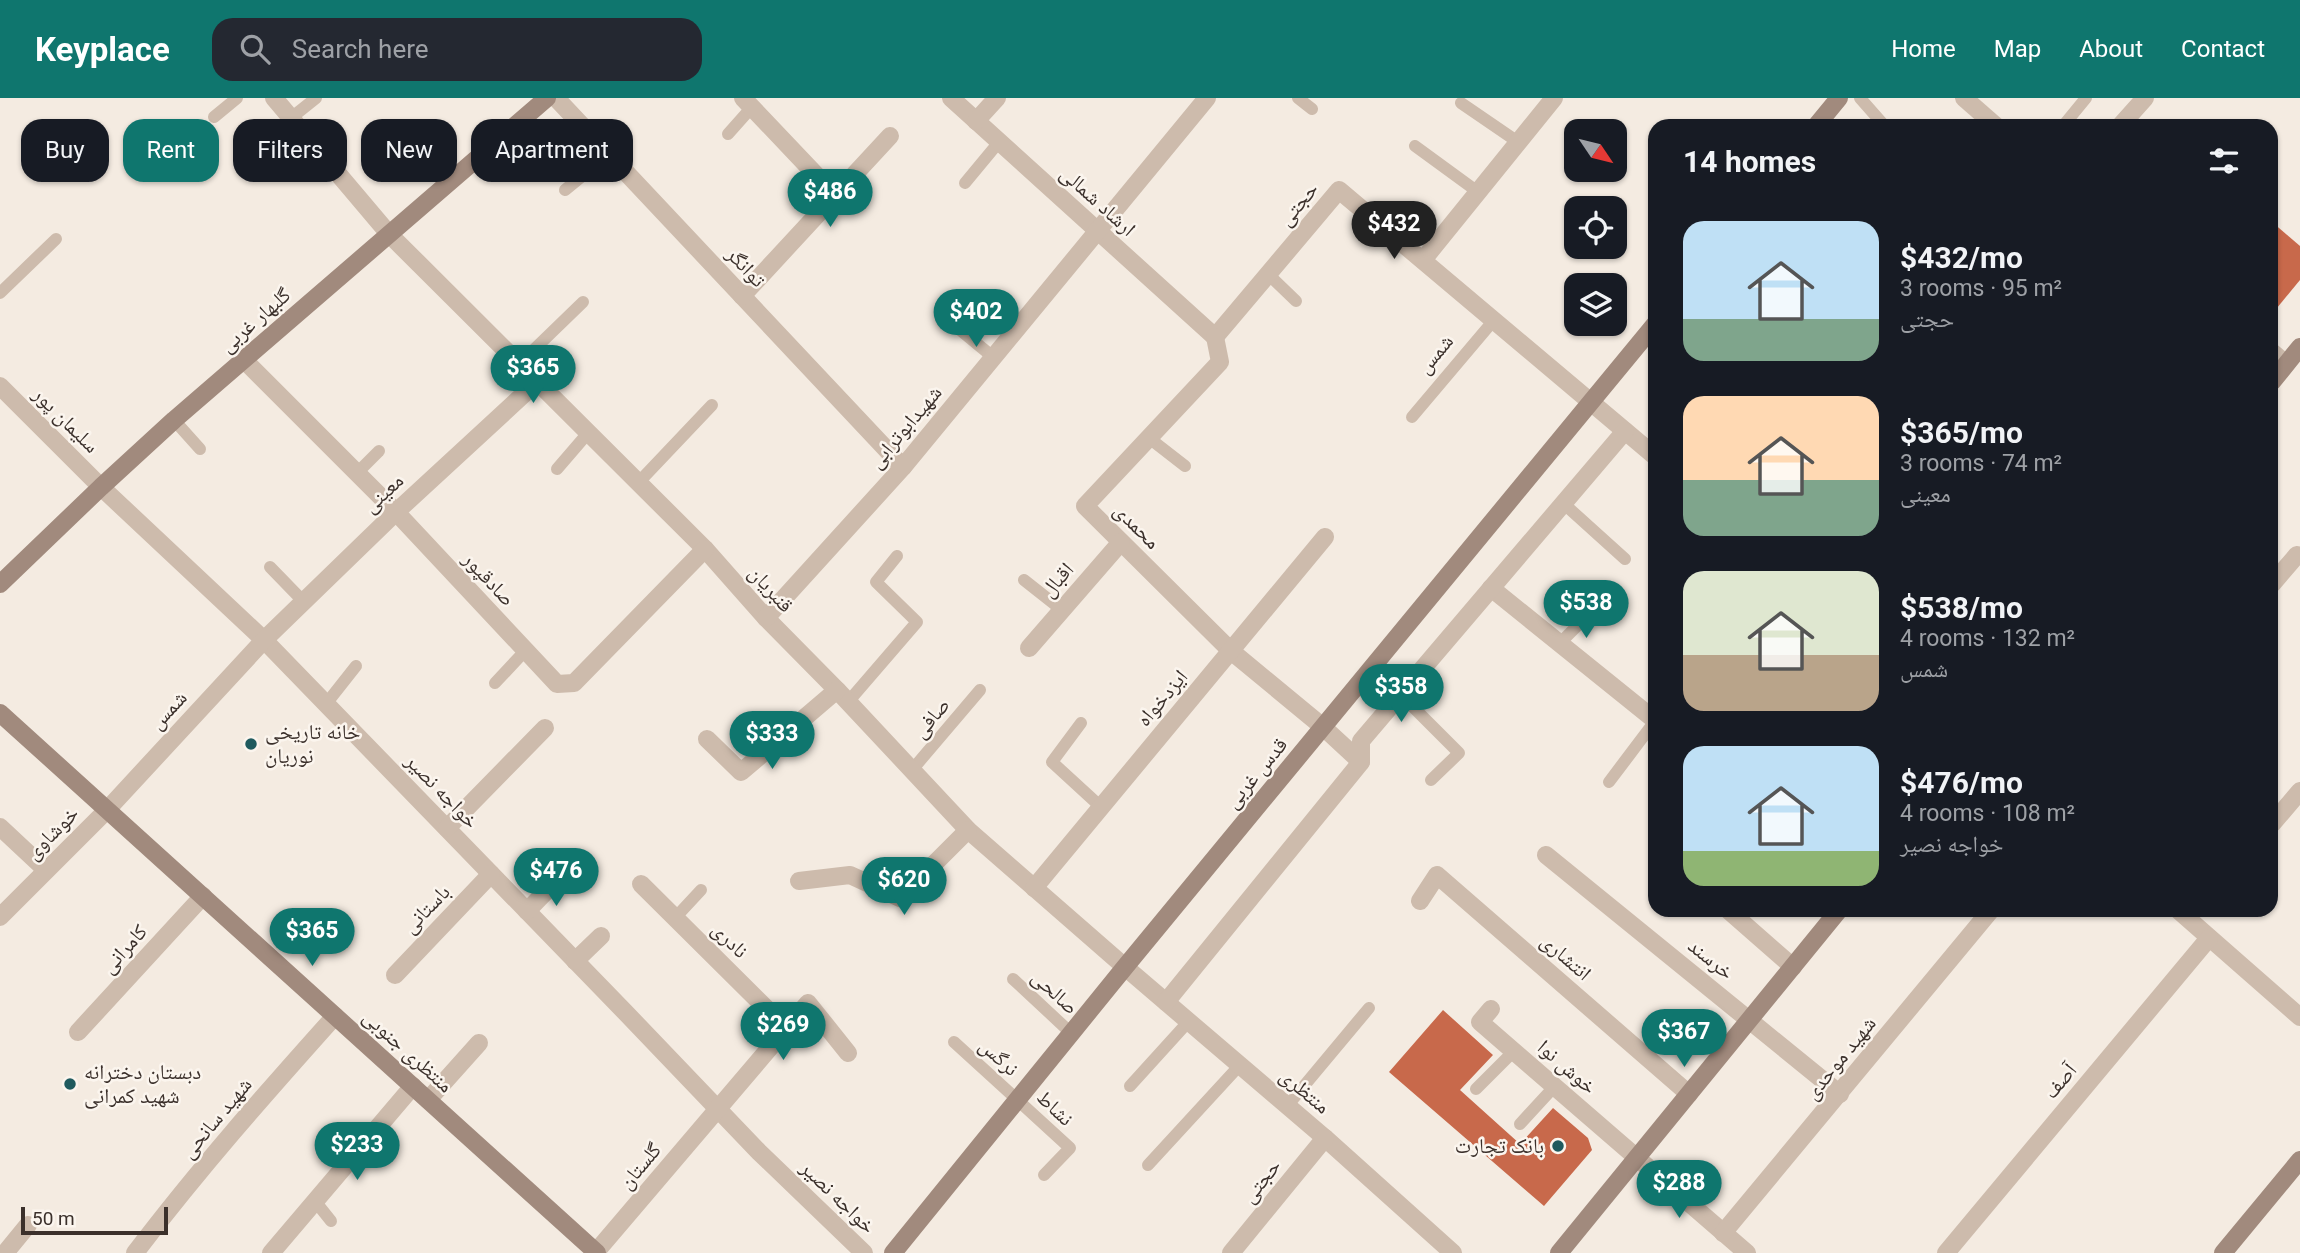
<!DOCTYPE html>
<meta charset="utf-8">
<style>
body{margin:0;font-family:Roboto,"Noto Naskh Arabic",sans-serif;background:#242831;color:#f1f3f6;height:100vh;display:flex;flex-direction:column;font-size:26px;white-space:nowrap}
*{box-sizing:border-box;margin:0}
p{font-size:23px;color:#9ea1a6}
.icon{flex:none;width:38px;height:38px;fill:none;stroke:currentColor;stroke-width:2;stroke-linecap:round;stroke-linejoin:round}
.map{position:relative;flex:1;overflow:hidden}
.panel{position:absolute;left:1648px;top:21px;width:630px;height:798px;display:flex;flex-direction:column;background:#171b24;border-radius:21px;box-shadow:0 2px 5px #0004}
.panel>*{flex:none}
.hud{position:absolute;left:21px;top:21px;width:665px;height:63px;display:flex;gap:14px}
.needle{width:46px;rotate:125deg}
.fabs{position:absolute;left:1564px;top:21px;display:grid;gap:14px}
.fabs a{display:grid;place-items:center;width:63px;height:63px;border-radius:14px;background:#171b24;box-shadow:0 2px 5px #0004;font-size:35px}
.scale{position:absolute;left:21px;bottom:18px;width:147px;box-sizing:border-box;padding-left:7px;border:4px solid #3b302b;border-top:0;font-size:19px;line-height:24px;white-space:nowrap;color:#3b302b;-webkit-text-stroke:5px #fbf5ee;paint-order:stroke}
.price{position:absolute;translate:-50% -60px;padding:0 16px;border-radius:24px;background:#0f766e;color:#fff;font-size:23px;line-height:46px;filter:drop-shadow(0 2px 4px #0008)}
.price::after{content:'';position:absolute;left:50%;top:42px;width:21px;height:16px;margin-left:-10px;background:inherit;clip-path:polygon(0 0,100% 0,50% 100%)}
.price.active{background:#222;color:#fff}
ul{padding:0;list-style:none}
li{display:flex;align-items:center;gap:21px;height:175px;padding:0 35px}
li span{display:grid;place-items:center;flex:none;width:196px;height:140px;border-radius:21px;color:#555}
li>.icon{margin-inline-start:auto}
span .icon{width:84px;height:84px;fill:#fffc;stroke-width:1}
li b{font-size:30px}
h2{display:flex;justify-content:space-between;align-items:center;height:84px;padding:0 35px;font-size:30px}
.tag{padding:0 24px;border-radius:21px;background:#171b24;box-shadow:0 2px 5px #0004;font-size:24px;line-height:63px}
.tag.active{background:#0f766e;color:#fff}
header{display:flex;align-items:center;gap:42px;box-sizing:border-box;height:98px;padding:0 35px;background:#0f766e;color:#fff}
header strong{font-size:33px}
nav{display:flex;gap:38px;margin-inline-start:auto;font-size:24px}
.search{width:490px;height:63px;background:#242831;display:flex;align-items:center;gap:18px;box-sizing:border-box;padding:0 24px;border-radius:21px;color:#9ea1a6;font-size:26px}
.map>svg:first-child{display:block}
.building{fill:#c8694b}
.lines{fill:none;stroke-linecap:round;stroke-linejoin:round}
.lane{stroke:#cdbbac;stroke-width:12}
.street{stroke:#cdbbac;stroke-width:18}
.secondary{stroke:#a18a7d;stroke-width:18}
.poi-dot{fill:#1f5a5e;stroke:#fbf5ee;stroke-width:2.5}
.labels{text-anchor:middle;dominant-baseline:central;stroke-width:5;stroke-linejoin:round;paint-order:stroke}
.street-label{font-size:21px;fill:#3b302b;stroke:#fbf5ee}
.poi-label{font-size:21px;fill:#3b302b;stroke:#fbf5ee;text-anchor:start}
</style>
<header>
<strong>Keyplace</strong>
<div class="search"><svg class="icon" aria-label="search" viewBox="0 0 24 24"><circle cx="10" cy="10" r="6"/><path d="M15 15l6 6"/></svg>Search here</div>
<nav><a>Home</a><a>Map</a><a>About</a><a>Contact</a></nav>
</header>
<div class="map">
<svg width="2300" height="1155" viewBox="0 0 2300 1155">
<rect width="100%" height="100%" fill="#f4ebe1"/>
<g class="building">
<path d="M 2272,124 L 2300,148 L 2300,182 L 2272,216 Z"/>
<path d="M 1443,912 L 1493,957 L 1460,992 L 1520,1046 L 1553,1010 L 1588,1040 L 1592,1052 L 1544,1108 L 1389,974 Z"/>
</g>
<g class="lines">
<g class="lane">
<path d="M 1298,0 L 1312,11"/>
<path d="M 1860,0 L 1882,25"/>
<path d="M 1461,5 L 1518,44"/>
<path d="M 214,19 L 237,0"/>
<path d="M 291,20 L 316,0"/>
<path d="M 2063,28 L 2086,0"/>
<path d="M 728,36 L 752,9"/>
<path d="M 1415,48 L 1478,94"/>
<path d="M 965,85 L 999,44"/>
<path d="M 565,92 L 609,56"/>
<path d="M 1268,176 L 1296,203"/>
<path d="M 0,195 L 56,141"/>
<path d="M 947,221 L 993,259"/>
<path d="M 519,266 L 583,204"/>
<path d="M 1412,319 L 1494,222"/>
<path d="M 174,322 L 200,351"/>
<path d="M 1149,340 L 1185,368"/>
<path d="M 557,371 L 588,335"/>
<path d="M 357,375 L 379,353"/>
<path d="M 638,385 L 712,307"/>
<path d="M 1563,405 L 1625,461"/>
<path d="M 270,469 L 303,503"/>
<path d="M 1024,482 L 1062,512"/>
<path d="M 1560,545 L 1591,514"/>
<path d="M 495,585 L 525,553"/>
<path d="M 1400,596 L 1459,655 L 1431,682"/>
<path d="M 848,604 L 917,524 L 876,484 L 897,458"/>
<path d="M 326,606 L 356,568"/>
<path d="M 1081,625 L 1052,664 L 1101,709"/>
<path d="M 912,672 L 980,592"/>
<path d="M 1609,684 L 1655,623"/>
<path d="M 675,820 L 701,792"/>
<path d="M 1013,881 L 1071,935"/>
<path d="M 954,944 L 1070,1050 L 1044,1077"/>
<path d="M 1130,988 L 1189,923"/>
<path d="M 1476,991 L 1514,953"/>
<path d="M 1288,1007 L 1369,910"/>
<path d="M 1520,1026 L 1554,989"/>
<path d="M 1148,1067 L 1240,967"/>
<path d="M 315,1103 L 331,1123"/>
</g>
<g class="street">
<path d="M 274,0 L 389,136 L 705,451 L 766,520 L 837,592 L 968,732 L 1125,869 L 1325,1040 L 1453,1155"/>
<path d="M 556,0 L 903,369"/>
<path d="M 743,0 L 835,97"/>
<path d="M 951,0 L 1215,239"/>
<path d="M 1964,0 L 1996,28"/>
<path d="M 976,23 L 997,0"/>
<path d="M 2120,28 L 2145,0"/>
<path d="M 1423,162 L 1554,0"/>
<path d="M 742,198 L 890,38"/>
<path d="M 1215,239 L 1339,92 L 1656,359"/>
<path d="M 1215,239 L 1220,264 L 1085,408 L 1231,553 L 1323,629 L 1361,664"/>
<path d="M 2272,254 L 2286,266"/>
<path d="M 244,262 L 396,414 L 557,586 L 574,585 L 705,451"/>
<path d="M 0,288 L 101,389 L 264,542 L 625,914 L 759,1054 L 864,1155"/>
<path d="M 2272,486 L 2297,457"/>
<path d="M 1491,490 L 1656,623"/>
<path d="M 766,520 L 903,369 L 1207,0"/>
<path d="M 1029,550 L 1121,444"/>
<path d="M 707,641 L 741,674 L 837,592"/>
<path d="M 2272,726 L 2300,693"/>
<path d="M 0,729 L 46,772"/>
<path d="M 447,730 L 545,630"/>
<path d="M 1546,757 L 1840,996"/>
<path d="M 799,783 L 850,777 L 900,800 L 968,732"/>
<path d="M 641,786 L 786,930"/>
<path d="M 1034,790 L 1325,439"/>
<path d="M 1420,803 L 1437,777 L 1689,996"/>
<path d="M 1728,812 L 1793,869"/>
<path d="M 2178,812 L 2300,919"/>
<path d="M 527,813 L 558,781"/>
<path d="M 0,819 L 106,713 L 264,542 L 396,414 L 537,284"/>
<path d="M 575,863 L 601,838"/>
<path d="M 395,877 L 491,776"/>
<path d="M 1166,904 L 1361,664 L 1361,643 L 1625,333"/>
<path d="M 1491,911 L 1480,924 L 1747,1155"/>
<path d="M 78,934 L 203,798"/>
<path d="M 428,1002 L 479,945"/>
<path d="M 1723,1135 L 1991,812"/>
<path d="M 5,1155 L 28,1127"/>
<path d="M 135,1155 C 198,1072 266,995 335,918"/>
<path d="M 271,1155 L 413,988"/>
<path d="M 595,1155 L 808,905 L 848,955"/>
<path d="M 1231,1155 L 1325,1040"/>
<path d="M 1946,1155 L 2209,840"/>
</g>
<g class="secondary">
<path d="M 1816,28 L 1839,0"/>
<path d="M 2272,284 L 2300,249"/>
<path d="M 0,486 L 101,389 L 174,322 L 547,0"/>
<path d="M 0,615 L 597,1155"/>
<path d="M 893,1155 L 1125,869 L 1656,225"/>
<path d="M 1559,1155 L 1839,812"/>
<path d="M 2223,1155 L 2300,1062"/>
</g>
</g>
<g class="poi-dot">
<circle cx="251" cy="646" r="7"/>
<circle cx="70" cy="986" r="7"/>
<circle cx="1558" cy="1048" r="7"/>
</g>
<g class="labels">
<g class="street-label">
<text transform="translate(1098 103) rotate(42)">ارشاد شمالی</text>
<text transform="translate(1298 106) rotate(-50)">حجتی</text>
<text transform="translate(746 169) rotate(47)">توانگر</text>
<text transform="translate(255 222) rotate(-41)">گلبهار غربی</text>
<text transform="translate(1435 256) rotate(-50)">شمس</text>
<text transform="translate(66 322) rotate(45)">سلیمان پور</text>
<text transform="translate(905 329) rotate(-50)">شهیدابوترابی</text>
<text transform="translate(383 395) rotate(-43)">معینی</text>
<text transform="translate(1137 428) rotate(45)">محمدی</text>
<text transform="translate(489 481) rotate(47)">صادقپور</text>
<text transform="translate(1057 482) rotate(-49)">اقبال</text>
<text transform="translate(771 491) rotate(48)">قنبریان</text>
<text transform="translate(1162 600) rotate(-50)">ایزدخواه</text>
<text transform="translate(168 612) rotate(-47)">شمس</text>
<text transform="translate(931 620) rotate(-50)">صافی</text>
<text transform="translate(1256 675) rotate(-50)">قدس غربی</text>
<text transform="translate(442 693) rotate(46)">خواجه نصیر</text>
<text transform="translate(52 735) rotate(-45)">خوشاوی</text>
<text transform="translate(426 811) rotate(-46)">باستانی</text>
<text transform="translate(730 842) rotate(45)">نادری</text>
<text transform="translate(124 851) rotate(-48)">کامرانی</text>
<text transform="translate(1566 859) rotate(41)">انتشاری</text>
<text transform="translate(1711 861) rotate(39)">خرسند</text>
<text transform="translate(1055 894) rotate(43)">صالحی</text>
<text transform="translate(408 953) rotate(42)">منتظری جنوبی</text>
<text transform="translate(999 959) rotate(42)">نرگس</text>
<text transform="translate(1840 960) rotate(-51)">شهید موحدی</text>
<text transform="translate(1567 969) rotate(41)">خوش نوا</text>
<text transform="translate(2060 983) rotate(-50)">آصف</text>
<text transform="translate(1305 993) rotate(40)">منتظری</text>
<text transform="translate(1055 1010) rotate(43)">نشاط</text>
<text transform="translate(216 1020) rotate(-50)">شهید سانحی</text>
<text transform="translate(640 1068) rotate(-50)">گلستان</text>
<text transform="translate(1261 1083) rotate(-51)">حجتی</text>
<text transform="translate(838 1099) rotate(44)">خواجه نصیر</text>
</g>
<g class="poi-label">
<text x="265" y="634">خانه تاریخی<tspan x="265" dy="24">نوریان</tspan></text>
<text x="84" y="974">دبستان دخترانه<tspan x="84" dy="24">شهید کمرانی</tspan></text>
<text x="1544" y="1048" text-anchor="end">بانک تجارت</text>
</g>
</g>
</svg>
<div class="fabs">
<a><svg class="needle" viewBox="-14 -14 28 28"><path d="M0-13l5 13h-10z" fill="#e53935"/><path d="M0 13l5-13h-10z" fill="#9ea1a6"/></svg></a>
<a><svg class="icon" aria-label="locate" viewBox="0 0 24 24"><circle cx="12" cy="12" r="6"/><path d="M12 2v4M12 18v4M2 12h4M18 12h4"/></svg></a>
<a><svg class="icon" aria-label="layers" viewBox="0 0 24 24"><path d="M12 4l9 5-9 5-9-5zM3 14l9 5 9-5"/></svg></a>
</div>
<div class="scale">50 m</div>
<b class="price" style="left:830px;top:131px">$486</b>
<b class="price active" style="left:1394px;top:163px">$432</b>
<b class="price" style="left:976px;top:251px">$402</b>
<b class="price" style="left:533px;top:307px">$365</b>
<b class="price" style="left:1586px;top:542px">$538</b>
<b class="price" style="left:1401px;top:626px">$358</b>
<b class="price" style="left:772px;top:673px">$333</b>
<b class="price" style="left:556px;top:810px">$476</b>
<b class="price" style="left:904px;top:819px">$620</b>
<b class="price" style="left:312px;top:870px">$365</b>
<b class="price" style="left:783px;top:964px">$269</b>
<b class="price" style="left:1684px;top:971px">$367</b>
<b class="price" style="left:357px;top:1084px">$233</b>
<b class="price" style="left:1679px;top:1122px">$288</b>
<div class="hud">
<a class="tag">Buy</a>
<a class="tag active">Rent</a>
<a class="tag">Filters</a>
<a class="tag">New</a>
<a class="tag">Apartment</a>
</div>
<section class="panel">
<h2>14 homes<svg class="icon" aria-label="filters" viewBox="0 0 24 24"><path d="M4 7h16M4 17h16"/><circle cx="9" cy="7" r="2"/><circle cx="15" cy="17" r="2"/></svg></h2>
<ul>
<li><span style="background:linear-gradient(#bfe0f5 70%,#7fa58c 0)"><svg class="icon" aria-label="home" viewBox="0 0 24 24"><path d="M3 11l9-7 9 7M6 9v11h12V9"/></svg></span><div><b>$432/mo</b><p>3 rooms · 95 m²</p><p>حجتی</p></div></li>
<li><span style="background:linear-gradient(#ffd9b3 60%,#7fa58c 0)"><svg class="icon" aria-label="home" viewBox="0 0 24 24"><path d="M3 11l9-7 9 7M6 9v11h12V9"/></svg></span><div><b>$365/mo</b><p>3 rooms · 74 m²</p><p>معینی</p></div></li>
<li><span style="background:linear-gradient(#dfe7d0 60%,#b9a48a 0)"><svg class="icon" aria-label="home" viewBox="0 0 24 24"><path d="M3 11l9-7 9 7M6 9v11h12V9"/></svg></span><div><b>$538/mo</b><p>4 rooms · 132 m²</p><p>شمس</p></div></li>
<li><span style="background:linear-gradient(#bfe0f5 75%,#8fb573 0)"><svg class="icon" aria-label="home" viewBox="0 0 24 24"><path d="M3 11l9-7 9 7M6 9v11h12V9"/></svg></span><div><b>$476/mo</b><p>4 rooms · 108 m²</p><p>خواجه نصیر</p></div></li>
</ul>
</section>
</div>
